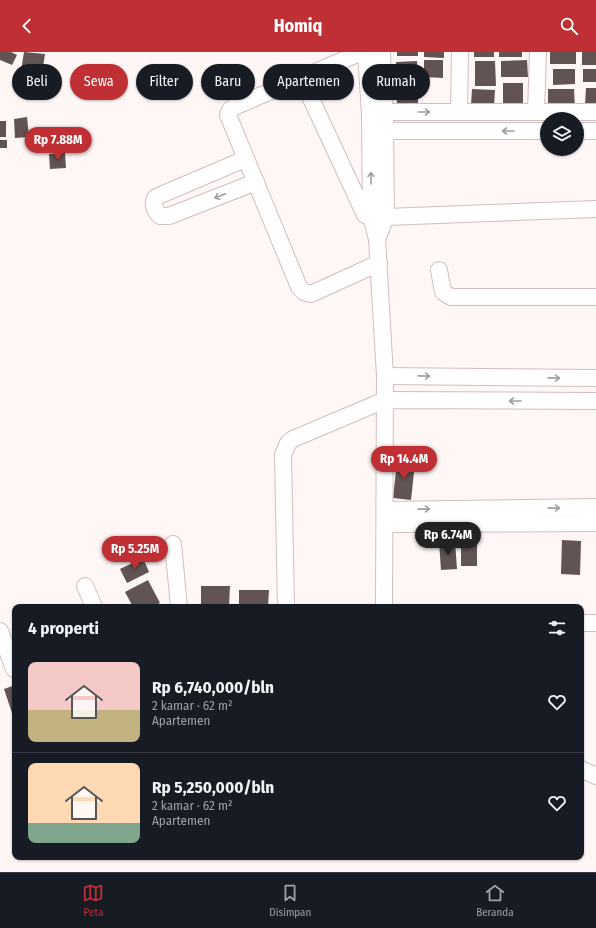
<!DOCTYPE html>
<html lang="id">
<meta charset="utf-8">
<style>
body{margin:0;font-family:"Fira Sans Condensed",sans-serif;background:#20242c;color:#f1f3f6;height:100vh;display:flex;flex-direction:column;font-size:15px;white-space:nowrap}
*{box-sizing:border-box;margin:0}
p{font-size:13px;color:#9ea1a6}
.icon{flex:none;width:22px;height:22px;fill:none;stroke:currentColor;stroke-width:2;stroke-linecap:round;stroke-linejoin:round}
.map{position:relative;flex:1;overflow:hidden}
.details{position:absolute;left:12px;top:552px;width:572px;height:256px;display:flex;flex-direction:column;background:#171b24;border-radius:8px;box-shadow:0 1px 3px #0004}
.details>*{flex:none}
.guide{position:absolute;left:12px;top:12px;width:572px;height:36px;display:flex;gap:8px}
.buttons{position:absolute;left:540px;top:60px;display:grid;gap:8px}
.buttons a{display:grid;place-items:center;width:44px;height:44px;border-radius:50%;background:#171b24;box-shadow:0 1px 3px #0004;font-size:20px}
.price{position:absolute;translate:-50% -34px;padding:0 9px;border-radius:14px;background:#bf2f33;color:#fff;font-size:13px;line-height:26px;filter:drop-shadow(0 1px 2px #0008)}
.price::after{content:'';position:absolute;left:50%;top:24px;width:12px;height:9px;margin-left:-6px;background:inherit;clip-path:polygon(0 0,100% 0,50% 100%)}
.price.selected{background:#222;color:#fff}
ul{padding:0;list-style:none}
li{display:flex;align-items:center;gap:12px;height:100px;padding:0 16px}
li+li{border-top:1px solid #363941}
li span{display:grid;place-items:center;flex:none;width:112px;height:80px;border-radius:8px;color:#555}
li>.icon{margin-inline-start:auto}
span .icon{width:48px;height:48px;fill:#fffc;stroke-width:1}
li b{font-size:17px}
h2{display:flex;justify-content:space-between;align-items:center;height:48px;padding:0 16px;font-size:17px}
.tag{padding:0 14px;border-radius:18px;background:#171b24;box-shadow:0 1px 3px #0004;font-size:14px;line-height:36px}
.tag.selected{background:#bf2f33;color:#fff}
header{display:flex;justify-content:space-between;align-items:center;height:52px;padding:0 16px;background:#bf2f33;color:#fff;font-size:18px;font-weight:700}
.tab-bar{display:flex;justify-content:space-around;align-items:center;height:56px;border-top:1px solid #363941;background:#171b24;font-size:11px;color:#9ea1a6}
.tab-bar a{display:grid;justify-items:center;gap:2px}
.tab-bar .selected{color:#bf2f33}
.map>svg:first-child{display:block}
.building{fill:#615453}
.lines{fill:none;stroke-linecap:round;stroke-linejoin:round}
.minor-casing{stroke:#cfbfbe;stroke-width:18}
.minor{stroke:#fff;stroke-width:16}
.oneway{stroke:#a2a09f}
</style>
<header><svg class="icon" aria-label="back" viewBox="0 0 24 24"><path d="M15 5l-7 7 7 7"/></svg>Homiq<svg class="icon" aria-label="search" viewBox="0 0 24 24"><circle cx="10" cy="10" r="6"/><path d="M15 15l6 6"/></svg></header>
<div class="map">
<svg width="596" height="820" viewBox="0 0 596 820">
<rect width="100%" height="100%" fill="#fef7f6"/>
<g class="building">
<path d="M 0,0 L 11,0 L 17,3 L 12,13 L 0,8 Z"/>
<path d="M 24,0 L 45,2 L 42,22 L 21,19 Z"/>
<rect x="397" y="0" width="21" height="4"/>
<path d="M 424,0 L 444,0 L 444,6 L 424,5 Z"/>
<rect x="474" y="0" width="20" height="5"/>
<rect x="499" y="0" width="23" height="5"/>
<rect x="550" y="0" width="26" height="12"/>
<rect x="582" y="0" width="14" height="13"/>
<path d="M 424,8 L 443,8 L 443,26 L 424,25 Z"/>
<path d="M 527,8 L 528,25 L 501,25 L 501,9 Z"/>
<path d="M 417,9 L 418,28 L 397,29 L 396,10 Z"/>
<path d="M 475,9 L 495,9 L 496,34 L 475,34 Z"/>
<path d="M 553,17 L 575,17 L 575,32 L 553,33 Z"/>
<rect x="583" y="17" width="13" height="13"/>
<path d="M 418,31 L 418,51 L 397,52 L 396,32 Z"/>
<rect x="503" y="31" width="20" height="24"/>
<path d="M 586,36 L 596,36 L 596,54 L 585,53 Z"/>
<path d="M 472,37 L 495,38 L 494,54 L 471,53 Z"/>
<path d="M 548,37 L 574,37 L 575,57 L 548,57 Z"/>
<path d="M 27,65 L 29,85 L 15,86 L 14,67 Z"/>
<rect x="0" y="69" width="6" height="16"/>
<rect x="0" y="88" width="7" height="8"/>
<path d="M 65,101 L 66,116 L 50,117 L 49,102 Z"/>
<path d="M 397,409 L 415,411 L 411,448 L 393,446 Z"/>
<path d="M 562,488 L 581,489 L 580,523 L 561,522 Z"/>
<path d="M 455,489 L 457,517 L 441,518 L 439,490 Z"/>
<path d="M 477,492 L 477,514 L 461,514 L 461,493 Z"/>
<path d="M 143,506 L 149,520 L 127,531 L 120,517 Z"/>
<path d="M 148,528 L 160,551 L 152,555 L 133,555 L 125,540 Z"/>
<path d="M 201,534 L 230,534 L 229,555 L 201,555 Z"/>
<path d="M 239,538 L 269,538 L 268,555 L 239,555 Z"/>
<path d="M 15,633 L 15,670 L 4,637 Z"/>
</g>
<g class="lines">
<defs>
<g id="minor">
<path d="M 362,0 L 234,55 L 230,58 L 228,63 L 299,235 L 304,240 L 311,242 L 379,211"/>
<path d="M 366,0 L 370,63 L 371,165 L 377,187 L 386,165 L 385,70 L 382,0"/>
<path d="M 301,25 L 365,163 L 371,165 L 386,165 L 596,157"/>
<path d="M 459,59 L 460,0"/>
<path d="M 536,59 L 538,0"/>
<path d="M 385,60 L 596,60"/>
<path d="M 385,79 L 547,79"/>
<path d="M 577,79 L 596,79"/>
<path d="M 245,107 L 156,145 C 151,151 155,159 160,164 L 169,164 L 256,130"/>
<path d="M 377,187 L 385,324 L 384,555"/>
<path d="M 439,218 L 443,240 L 451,245 L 596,245"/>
<path d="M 385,324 L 596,326"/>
<path d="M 385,458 L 596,455"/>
<path d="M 385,472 L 596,471"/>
<path d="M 173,492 L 179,555"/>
<path d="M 85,534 L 94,555"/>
<path d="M 286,555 L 283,403 L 288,391 L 293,387 L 385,348 L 596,349"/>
<path d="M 581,571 L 596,571"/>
<path d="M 0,579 L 14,617"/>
<path d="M 581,717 L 596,724"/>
</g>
</defs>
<use href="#minor" class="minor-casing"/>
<use href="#minor" class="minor"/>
</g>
<defs><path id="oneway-shaft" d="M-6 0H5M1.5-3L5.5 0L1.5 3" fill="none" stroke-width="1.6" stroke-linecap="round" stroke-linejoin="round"/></defs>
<g class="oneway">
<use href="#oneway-shaft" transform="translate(424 60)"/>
<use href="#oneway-shaft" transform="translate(508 79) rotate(-180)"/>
<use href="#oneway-shaft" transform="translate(371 126) rotate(-90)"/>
<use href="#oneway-shaft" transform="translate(220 144) rotate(159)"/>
<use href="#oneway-shaft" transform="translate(424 324) rotate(1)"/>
<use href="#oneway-shaft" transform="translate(554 326) rotate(1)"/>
<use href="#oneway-shaft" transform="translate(515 349) rotate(-180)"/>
<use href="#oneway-shaft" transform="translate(554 456) rotate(-1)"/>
<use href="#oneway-shaft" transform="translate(424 457) rotate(-1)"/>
</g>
</svg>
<div class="buttons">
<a><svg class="icon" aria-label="layers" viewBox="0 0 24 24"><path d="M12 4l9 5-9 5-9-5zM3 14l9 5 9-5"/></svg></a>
</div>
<b class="price" style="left:58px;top:109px">Rp 7.88M</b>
<b class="price" style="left:404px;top:428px">Rp 14.4M</b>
<b class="price selected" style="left:448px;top:504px">Rp 6.74M</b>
<b class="price" style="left:135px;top:518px">Rp 5.25M</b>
<div class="guide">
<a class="tag">Beli</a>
<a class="tag selected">Sewa</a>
<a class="tag">Filter</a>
<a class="tag">Baru</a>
<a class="tag">Apartemen</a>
<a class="tag">Rumah</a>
</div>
<section class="details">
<h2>4 properti<svg class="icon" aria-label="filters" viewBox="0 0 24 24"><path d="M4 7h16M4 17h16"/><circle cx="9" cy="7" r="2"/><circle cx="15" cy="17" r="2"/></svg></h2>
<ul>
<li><span style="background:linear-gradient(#f6c9c9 60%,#c2b280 0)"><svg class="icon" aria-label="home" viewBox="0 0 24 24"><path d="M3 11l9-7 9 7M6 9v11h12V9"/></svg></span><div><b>Rp 6,740,000/bln</b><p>2 kamar · 62 m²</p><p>Apartemen</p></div><svg class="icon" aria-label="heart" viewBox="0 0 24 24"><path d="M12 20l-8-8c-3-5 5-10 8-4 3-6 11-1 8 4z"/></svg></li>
<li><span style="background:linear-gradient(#ffd9b3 75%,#7fa58c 0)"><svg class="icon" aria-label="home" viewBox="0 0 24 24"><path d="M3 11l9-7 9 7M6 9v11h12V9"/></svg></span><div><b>Rp 5,250,000/bln</b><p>2 kamar · 62 m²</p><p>Apartemen</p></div><svg class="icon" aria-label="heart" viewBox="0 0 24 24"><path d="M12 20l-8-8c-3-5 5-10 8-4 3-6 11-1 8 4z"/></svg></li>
</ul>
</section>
</div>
<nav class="tab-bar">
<a class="selected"><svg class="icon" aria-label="map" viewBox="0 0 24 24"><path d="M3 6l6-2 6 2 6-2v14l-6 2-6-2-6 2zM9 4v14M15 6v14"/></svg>Peta</a>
<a><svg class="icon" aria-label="saved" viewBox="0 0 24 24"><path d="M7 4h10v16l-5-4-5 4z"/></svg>Disimpan</a>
<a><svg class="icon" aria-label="home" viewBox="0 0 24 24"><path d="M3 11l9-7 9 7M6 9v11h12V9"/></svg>Beranda</a>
</nav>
